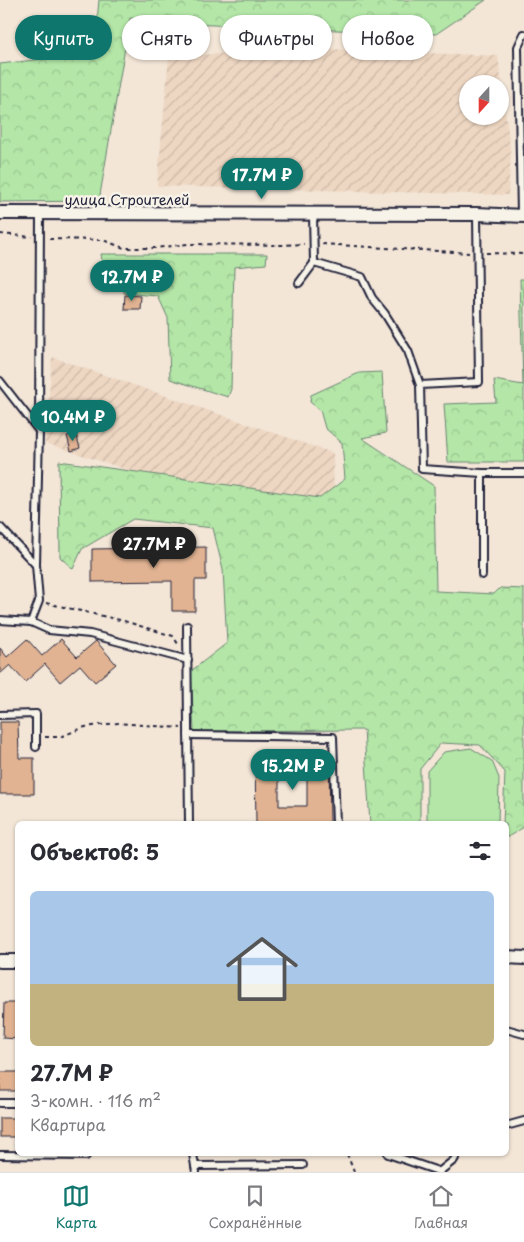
<!DOCTYPE html>
<html lang="ru">
<meta charset="utf-8">
<style>
body{margin:0;font-family:"Playpen Sans",sans-serif;background:#f7f7f7;color:#2b2b33;height:100vh;display:flex;flex-direction:column;font-size:19px;white-space:nowrap}
*{box-sizing:border-box;margin:0}
p{font-size:16px;color:#7c7c81}
.icon{flex:none;width:28px;height:28px;fill:none;stroke:currentColor;stroke-width:2;stroke-linecap:round;stroke-linejoin:round}
.map{position:relative;flex:1;overflow:hidden}
.sheet{position:absolute;left:15px;top:821px;width:494px;height:335px;display:flex;flex-direction:column;background:#fff;border-radius:8px;box-shadow:0 1px 4px #0004}
.sheet>*{flex:none}
.top-card{position:absolute;left:15px;top:15px;width:495px;height:45px;display:flex;gap:10px}
.needle{width:32px;rotate:201deg}
.tools{position:absolute;left:459px;top:75px;display:grid;gap:10px}
.tools a{display:grid;place-items:center;width:50px;height:50px;border-radius:50%;background:#fff;box-shadow:0 1px 4px #0004;font-size:25px}
.price{position:absolute;translate:-50% -42px;padding:0 11px;border-radius:18px;background:#0f766e;color:#fff;font-size:16px;line-height:32px;filter:drop-shadow(0 1px 2px #0008)}
.price::after{content:'';position:absolute;left:50%;top:30px;width:15px;height:11px;margin-left:-8px;background:inherit;clip-path:polygon(0 0,100% 0,50% 100%)}
.price.on{background:#222;color:#fff}
ul{padding:0;list-style:none}
li{display:grid;align-content:center;gap:10px;height:265px;padding:0 15px}
li+li{border-top:1px solid #e1e1e2}
li span{display:grid;place-items:center;height:155px;border-radius:8px;color:#555}
li>.icon{margin-inline-start:auto}
span .icon{width:90px;height:90px;fill:#fffc;stroke-width:1}
li b{font-size:21px}
h2{display:flex;justify-content:space-between;align-items:center;height:60px;padding:0 15px;font-size:21px}
.pill{padding:0 18px;border-radius:22px;background:#fff;box-shadow:0 1px 4px #0004;font-size:18px;line-height:45px}
.pill.on{background:#0f766e;color:#fff}
.tabs{display:flex;justify-content:space-around;align-items:center;height:70px;border-top:1px solid #e1e1e2;background:#fff;font-size:14px;color:#7c7c81}
.tabs a{display:grid;justify-items:center;gap:2px}
.tabs .on{color:#0f766e}
.map>svg:first-child{display:block}
.industrial{fill:url(#industrial-furrows);fill-rule:evenodd}
.forest{fill:url(#forest-crowns);stroke:#6a8471}
.pitch{fill:#b3e6a7;stroke:#6a8471}
.building{fill:#e1b392;stroke:#22223b;fill-rule:evenodd}
.lines{fill:none;stroke-linecap:round;stroke-linejoin:round}
.service-casing{stroke:#22223b;stroke-width:10}
.minor-casing{stroke:#22223b;stroke-width:16}
.path{stroke:#22223b;stroke-width:2;stroke-dasharray:4 4;stroke-linecap:butt}
.service{stroke:#f7f3e8;stroke-width:6}
.minor{stroke:#f7f3e8;stroke-width:12}
.labels{text-anchor:middle;dominant-baseline:central;stroke-width:5;stroke-linejoin:round;paint-order:stroke}
.street-label{font-size:14px;fill:#22223b;stroke:#f7f3e8}
</style>
<div class="map">
<svg width="524" height="1172" viewBox="0 0 524 1172">
<defs>
<pattern id="industrial-furrows" width="10" height="10" patternUnits="userSpaceOnUse" patternTransform="scale(1.25)"><rect width="10" height="10" fill="#eed7c2"/><path d="M-1 1l2-2M0 10L10 0M9 11l2-2" fill="none" stroke="#ccb8a8"/></pattern>
<pattern id="forest-crowns" width="20" height="18" patternUnits="userSpaceOnUse" patternTransform="scale(1.25)"><rect width="20" height="18" fill="#b3e6a7"/><path d="M2 6a3 3 0 1 1 6 0M12 15a3 3 0 1 1 6 0" fill="none" stroke="#9ac591"/></pattern>
</defs>
<rect width="100%" height="100%" fill="#f3e6d7"/>
<filter id="ink" filterUnits="userSpaceOnUse"><feTurbulence type="fractalNoise" baseFrequency=".02" numOctaves="2"/><feDisplacementMap in="SourceGraphic" scale="10" xChannelSelector="R" yChannelSelector="G"/><feConvolveMatrix kernelMatrix="1 2 1 2 8 2 1 2 1" color-interpolation-filters="sRGB"/></filter>
<g filter="url(#ink)">
<g class="industrial">
<path d="M 327,49 L 498,56 L 511,154 L 508,195 L 157,186 L 169,56 ZM 468,84 L 500,84 L 500,116 L 468,116 Z"/>
<path d="M 52,357 L 333,453 L 335,538 L 45,443 Z"/>
</g>
<g class="forest">
<path d="M 99,0 L 486,0 L 436,34 L 163,23 L 130,18 L 99,201 L 0,202 L 0,64 L 94,53 Z"/>
<path d="M 101,254 L 267,254 L 266,264 L 234,267 L 231,389 L 228,397 L 170,379 L 168,318 L 158,296 L 124,293 L 123,280 L 104,277 Z"/>
<path d="M 520,279 L 524,279 L 524,462 L 448,462 L 444,404 L 496,402 L 494,380 L 523,385 Z"/>
<path d="M 382,372 L 386,433 L 362,438 L 434,486 L 436,591 L 494,594 L 500,588 L 524,589 L 524,827 L 506,838 L 506,824 L 503,824 L 505,772 L 480,745 L 441,743 L 420,769 L 420,824 L 370,824 L 364,730 L 194,731 L 191,671 L 227,643 L 223,570 L 213,528 L 133,519 L 82,549 L 73,569 L 60,557 L 59,461 L 320,498 L 345,479 L 342,443 L 325,428 L 320,410 L 310,402 L 311,395 L 359,373 Z"/>
</g>
<path class="pitch" d="M 471,748 L 492,761 L 499,778 L 498,824 L 427,824 L 427,771 L 444,752 Z"/>
<g class="building">
<path d="M 125,295 L 141,296 L 140,309 L 124,309 Z"/>
<path d="M 76,434 L 80,448 L 71,451 L 67,436 Z"/>
<path d="M 206,547 L 206,580 L 195,580 L 195,611 L 172,611 L 172,581 L 92,582 L 92,549 Z"/>
<path d="M 27,639 L 42,656 L 61,639 L 77,657 L 96,641 L 116,664 L 95,682 L 80,665 L 60,682 L 45,664 L 25,682 L 10,665 L 0,674 L 0,648 L 7,657 Z"/>
<path d="M 0,722 L 18,722 L 19,758 L 34,758 L 34,794 L 0,794 Z"/>
<path d="M 329,757 L 330,824 L 256,824 L 255,758 ZM 279,778 L 307,778 L 307,806 L 279,806 Z"/>
<path d="M 4,1003 L 18,1003 L 18,1039 L 3,1038 Z"/>
<rect x="0" y="1072" width="18" height="19"/>
<rect x="0" y="1118" width="18" height="19"/>
</g>
<g class="lines">
<defs>
<g id="service">
<path d="M 313,214 L 314,263 L 362,277 L 372,298 L 385,314 L 408,351 L 420,385"/>
<path d="M 477,214 L 479,382 L 420,385 L 422,469 L 482,473 L 524,473"/>
<path d="M 521,215 L 518,47 L 524,34"/>
<path d="M 299,283 L 314,263"/>
<path d="M 0,381 L 39,431"/>
<path d="M 0,527 L 36,565 L 39,601 L 31,622"/>
<path d="M 36,565 L 39,431 L 40,213"/>
<path d="M 482,575 L 482,473"/>
<path d="M 0,620 L 31,622 L 49,630 L 90,634 L 188,660"/>
<path d="M 187,626 L 189,824"/>
<path d="M 0,715 L 36,714 L 36,747"/>
<path d="M 188,735 L 333,737 L 336,824"/>
<path d="M 506,1029 L 524,1034"/>
<path d="M 0,1103 L 18,1103"/>
<path d="M 506,1126 L 524,1121"/>
<path d="M 193,1154 L 196,1172"/>
<path d="M 388,1154 L 438,1171"/>
<path d="M 0,1155 L 86,1156"/>
<path d="M 195,1166 L 303,1165"/>
<path d="M 439,1172 L 454,1160 L 457,1154"/>
</g>
<g id="minor">
<path d="M 0,213 L 477,214 L 524,216"/>
<path d="M 506,957 L 524,958"/>
<path d="M 0,961 L 18,961"/>
</g>
</defs>
<use href="#service" class="service-casing"/>
<use href="#minor" class="minor-casing"/>
<g class="path">
<path d="M 0,234 L 32,237"/>
<path d="M 49,239 L 103,240 L 124,248 L 155,248 L 188,244 L 281,245 L 304,244"/>
<path d="M 322,244 L 469,253"/>
<path d="M 486,253 L 524,254"/>
<path d="M 46,603 L 124,621 L 173,636 L 178,644"/>
<path d="M 45,737 L 60,737 L 85,727 L 118,723 L 181,728"/>
<path d="M 347,1154 L 354,1172"/>
</g>
<use href="#service" class="service"/>
<use href="#minor" class="minor"/>
</g>
</g>
<g class="labels">
<g class="street-label">
<text x="127" y="199">улица Строителей</text>
</g>
</g>
</svg>
<div class="tools">
<a><svg class="needle" viewBox="-14 -14 28 28"><path d="M0-13l5 13h-10z" fill="#e53935"/><path d="M0 13l5-13h-10z" fill="#7c7c81"/></svg></a>
</div>
<b class="price" style="left:262px;top:200px">17.7M ₽</b>
<b class="price" style="left:132px;top:302px">12.7M ₽</b>
<b class="price" style="left:73px;top:442px">10.4M ₽</b>
<b class="price on" style="left:154px;top:569px">27.7M ₽</b>
<b class="price" style="left:293px;top:791px">15.2M ₽</b>
<div class="top-card">
<a class="pill on">Купить</a>
<a class="pill">Снять</a>
<a class="pill">Фильтры</a>
<a class="pill">Новое</a>
</div>
<section class="sheet">
<h2>Объектов: 5<svg class="icon" aria-label="filters" viewBox="0 0 24 24"><path d="M4 7h16M4 17h16"/><circle cx="9" cy="7" r="2"/><circle cx="15" cy="17" r="2"/></svg></h2>
<ul>
<li><span style="background:linear-gradient(#a9c7e8 60%,#c2b280 0)"><svg class="icon" aria-label="home" viewBox="0 0 24 24"><path d="M3 11l9-7 9 7M6 9v11h12V9"/></svg></span><div><b>27.7M ₽</b><p>3-комн. · 116 m²</p><p>Квартира</p></div></li>
</ul>
</section>
</div>
<nav class="tabs">
<a class="on"><svg class="icon" aria-label="map" viewBox="0 0 24 24"><path d="M3 6l6-2 6 2 6-2v14l-6 2-6-2-6 2zM9 4v14M15 6v14"/></svg>Карта</a>
<a><svg class="icon" aria-label="saved" viewBox="0 0 24 24"><path d="M7 4h10v16l-5-4-5 4z"/></svg>Сохранённые</a>
<a><svg class="icon" aria-label="home" viewBox="0 0 24 24"><path d="M3 11l9-7 9 7M6 9v11h12V9"/></svg>Главная</a>
</nav>
